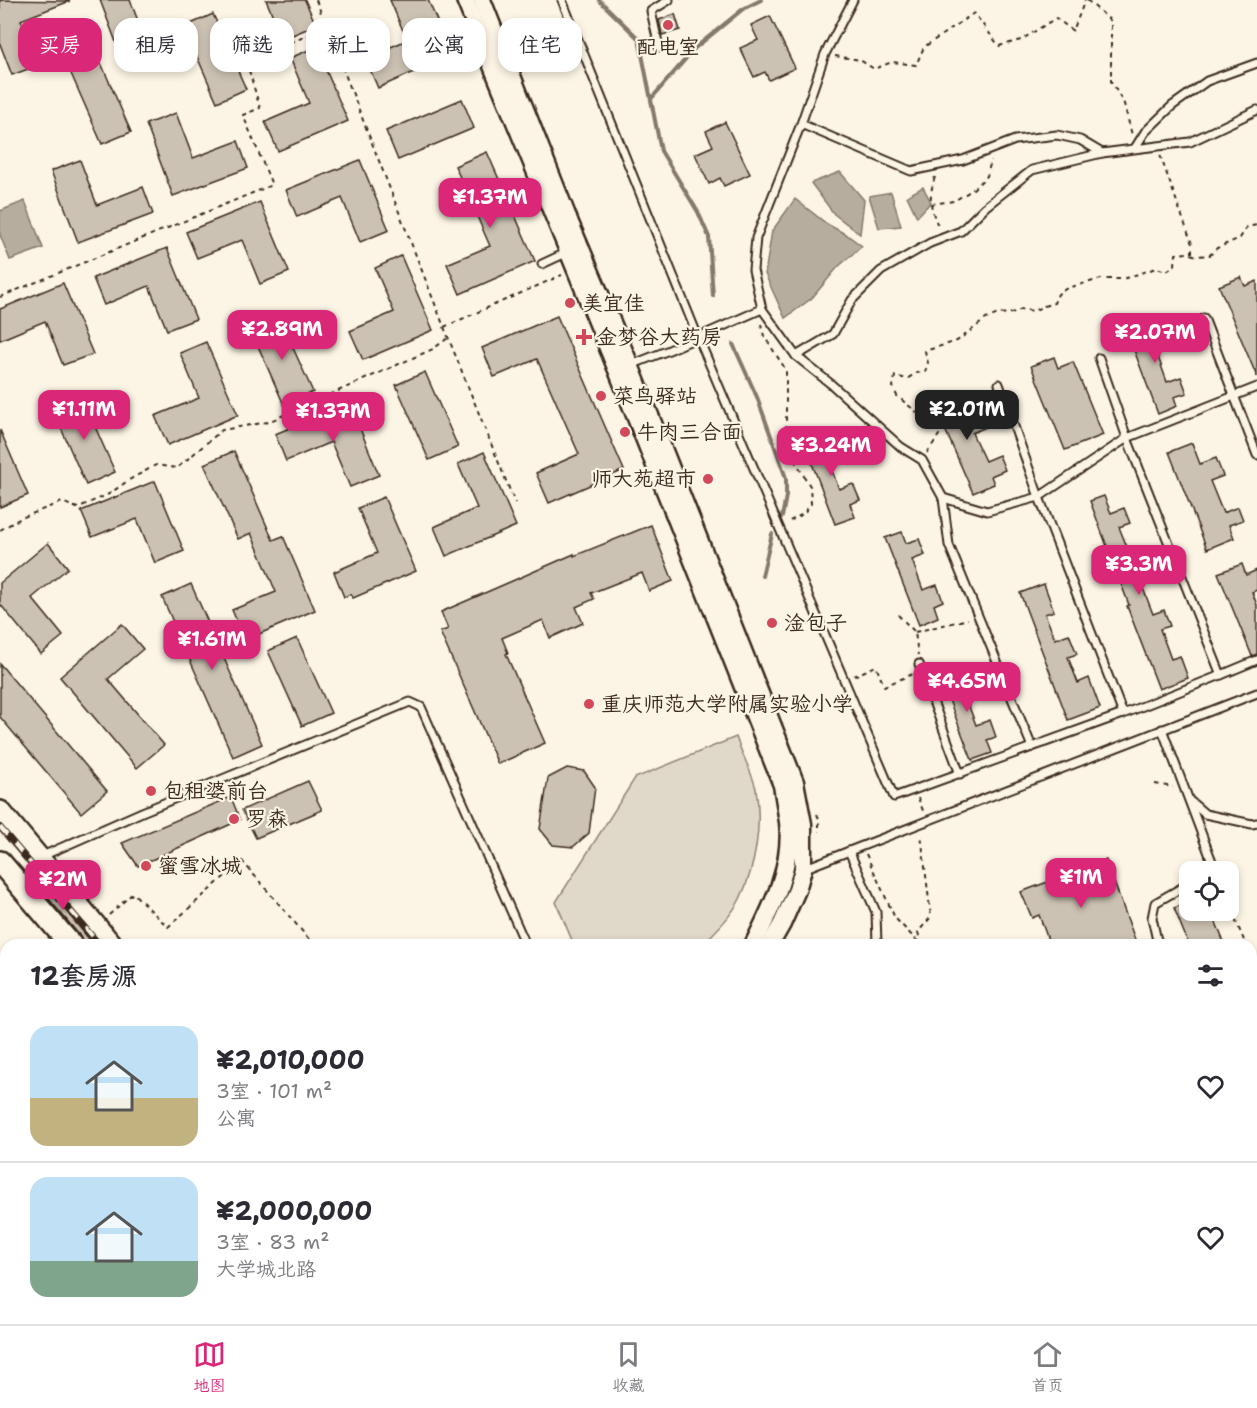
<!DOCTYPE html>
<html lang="zh">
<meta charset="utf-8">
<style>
body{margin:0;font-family:"Shantell Sans","LXGW WenKai TC",sans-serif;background:#f2f2f3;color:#2b2b33;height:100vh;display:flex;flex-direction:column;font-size:22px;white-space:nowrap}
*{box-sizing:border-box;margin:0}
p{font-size:20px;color:#7c7c81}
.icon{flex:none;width:33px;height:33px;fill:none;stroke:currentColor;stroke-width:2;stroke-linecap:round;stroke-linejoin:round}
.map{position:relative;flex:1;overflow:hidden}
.drawer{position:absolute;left:0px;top:939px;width:1257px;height:386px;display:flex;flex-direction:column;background:#fff;border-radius:18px 18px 0 0;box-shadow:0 3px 9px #0003}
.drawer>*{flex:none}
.banner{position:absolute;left:18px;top:18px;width:600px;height:54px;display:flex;gap:12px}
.controls{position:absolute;left:1179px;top:861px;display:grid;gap:12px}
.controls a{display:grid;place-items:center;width:60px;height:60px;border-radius:12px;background:#fff;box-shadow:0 3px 9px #0003;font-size:30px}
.price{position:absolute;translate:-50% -51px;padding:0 14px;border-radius:12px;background:#db2777;color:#fff;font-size:20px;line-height:39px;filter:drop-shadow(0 2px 3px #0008)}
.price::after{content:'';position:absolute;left:50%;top:36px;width:18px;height:14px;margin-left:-9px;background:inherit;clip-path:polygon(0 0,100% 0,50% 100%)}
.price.selected{background:#222;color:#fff}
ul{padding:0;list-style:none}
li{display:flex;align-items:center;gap:18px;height:150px;padding:0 30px}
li+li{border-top:2px solid #e1e1e2}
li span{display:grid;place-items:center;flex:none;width:168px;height:120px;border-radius:18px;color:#555}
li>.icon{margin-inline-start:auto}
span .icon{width:72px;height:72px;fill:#fffc;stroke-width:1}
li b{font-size:26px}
h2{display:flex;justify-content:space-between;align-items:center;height:72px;padding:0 30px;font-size:26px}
.pill{padding:0 21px;border-radius:18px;background:#fff;box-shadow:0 3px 9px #0003;font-size:21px;line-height:54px}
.pill.selected{background:#db2777;color:#fff}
.dock{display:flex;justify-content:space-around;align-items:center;height:84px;border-top:2px solid #e1e1e2;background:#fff;font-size:16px;color:#7c7c81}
.dock a{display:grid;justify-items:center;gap:3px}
.dock .selected{color:#db2777}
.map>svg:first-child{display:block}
.green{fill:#e0d8c8;stroke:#8e8173;stroke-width:1.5}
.water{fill:#b7ad9e;stroke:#85796b;stroke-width:1.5}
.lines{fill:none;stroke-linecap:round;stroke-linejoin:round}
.stream{stroke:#85796b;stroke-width:4}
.building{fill:#ccc2b3;stroke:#3b2a1e;stroke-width:1.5}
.service-casing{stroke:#3b2a1e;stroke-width:11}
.pedestrian-casing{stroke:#3b2a1e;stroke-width:14}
.tertiary-casing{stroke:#3b2a1e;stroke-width:21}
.primary-casing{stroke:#3b2a1e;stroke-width:26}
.path{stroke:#3b2a1e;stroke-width:2;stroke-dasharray:4.5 4.5;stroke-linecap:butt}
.service{stroke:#fcf5e5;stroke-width:7}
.pedestrian{stroke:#fcf5e5;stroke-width:9}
.tertiary{stroke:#fcf5e5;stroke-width:16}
.primary{stroke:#fcf5e5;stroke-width:21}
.rail-casing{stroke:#3b2a1e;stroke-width:6}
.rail{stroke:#fcf5e5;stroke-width:4;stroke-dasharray:11;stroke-linecap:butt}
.poi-dot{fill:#d1495b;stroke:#fcf5e5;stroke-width:2}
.labels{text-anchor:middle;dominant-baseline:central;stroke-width:4.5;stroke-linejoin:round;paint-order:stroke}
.poi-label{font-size:21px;fill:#3b2a1e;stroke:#fcf5e5;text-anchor:start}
</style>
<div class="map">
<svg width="1257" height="1324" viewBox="0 0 1257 1324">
<rect width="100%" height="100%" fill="#fcf5e5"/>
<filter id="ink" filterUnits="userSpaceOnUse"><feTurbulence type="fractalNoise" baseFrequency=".0167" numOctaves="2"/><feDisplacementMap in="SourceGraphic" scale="12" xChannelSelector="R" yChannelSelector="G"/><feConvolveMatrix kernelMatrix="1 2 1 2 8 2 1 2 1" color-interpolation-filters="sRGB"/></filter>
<g filter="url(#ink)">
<g class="green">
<path d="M 736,737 C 741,752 753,775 756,789 C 762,825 756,866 740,899 C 732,915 714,934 701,945 L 574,945 L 556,902 L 635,778 Z"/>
<path d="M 802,1319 L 888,1319 L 893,1324 L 806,1324 Z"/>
</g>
<g class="water">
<path d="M 840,172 L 864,200 L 860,234 L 834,214 L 811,183 Z"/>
<path d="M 923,187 L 931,202 L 917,217 L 907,196 Z"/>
<path d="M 891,192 L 901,226 L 879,228 L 869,196 Z"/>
<path d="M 795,199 L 827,224 L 847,235 L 862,246 L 838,267 L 812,298 L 785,318 L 765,274 L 772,231 Z"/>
<path d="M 25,201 L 43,248 L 10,260 L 0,235 L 0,211 Z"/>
</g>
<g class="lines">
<g class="stream">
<path d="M 599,0 L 639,39 L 661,151 L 698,212 L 709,237 L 713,296"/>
<path d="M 651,99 L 695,48 L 743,9 L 761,0"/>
<path d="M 733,344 L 757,397 L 786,478 L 786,496 L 782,517"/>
<path d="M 762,576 L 772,534"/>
</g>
</g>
<g class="building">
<path d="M 0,0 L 70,1 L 21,20 L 39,65 L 12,75 L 0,44 Z"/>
<path d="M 100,0 L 130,0 L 142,31 L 116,42 Z"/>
<path d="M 266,0 L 305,0 L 316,25 L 283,39 Z"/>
<path d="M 390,0 L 428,0 L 452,55 L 378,88 L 365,58 L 407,40 Z"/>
<path d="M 213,14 L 246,89 L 217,102 L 184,27 Z"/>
<path d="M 675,14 L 680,30 L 662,35 L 659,20 Z"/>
<path d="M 770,16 L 795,68 L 769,80 L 765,72 L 754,77 L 740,48 L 758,40 L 751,25 Z"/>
<path d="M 316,47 L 348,121 L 278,151 L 265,122 L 309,103 L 290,58 Z"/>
<path d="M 98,56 L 131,132 L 102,144 L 69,69 Z"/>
<path d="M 462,99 L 474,128 L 398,160 L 386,131 Z"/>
<path d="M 176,113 L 193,158 L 238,141 L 248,168 L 173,196 L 146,124 Z"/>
<path d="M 725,122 L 750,174 L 724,186 L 720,178 L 709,184 L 695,154 L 713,146 L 706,131 Z"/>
<path d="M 487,152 L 535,261 L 460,294 L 447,264 L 490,246 L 455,166 Z"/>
<path d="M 80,160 L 97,205 L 143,187 L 153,214 L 78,242 L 51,171 Z"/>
<path d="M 360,160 L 389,230 L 360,242 L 342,198 L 297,217 L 286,190 Z"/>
<path d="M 260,202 L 289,272 L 260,284 L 242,240 L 197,258 L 186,232 Z"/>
<path d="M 167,248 L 196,319 L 167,330 L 149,286 L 104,305 L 93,278 Z"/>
<path d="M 401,256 L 433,330 L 363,360 L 350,331 L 394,312 L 375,268 Z"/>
<path d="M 1241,277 L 1245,286 L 1257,281 L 1257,377 L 1219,286 Z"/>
<path d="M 63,283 L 93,354 L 63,365 L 45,321 L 0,340 L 0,309 Z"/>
<path d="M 557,316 L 624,470 L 549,503 L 536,473 L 579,454 L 537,359 L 494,377 L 482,348 Z"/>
<path d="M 279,317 L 313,392 L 284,405 L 251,330 Z"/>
<path d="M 1143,319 L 1148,331 L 1164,325 L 1172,345 L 1156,351 L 1167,382 L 1181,377 L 1187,393 L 1174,397 L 1177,406 L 1158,414 L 1125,326 Z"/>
<path d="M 206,342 L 238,415 L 168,445 L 155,416 L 199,398 L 180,353 Z"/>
<path d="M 1054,357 L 1058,368 L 1073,362 L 1103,435 L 1065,450 L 1031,366 Z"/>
<path d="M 425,372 L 458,447 L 429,460 L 396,385 Z"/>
<path d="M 957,391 L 965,409 L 975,404 L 986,427 L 972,433 L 985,461 L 999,455 L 1005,470 L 991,476 L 994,484 L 973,493 L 933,402 Z"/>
<path d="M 82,397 L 115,472 L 86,485 L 53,410 Z"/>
<path d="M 350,404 L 379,475 L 350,487 L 331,442 L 286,461 L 275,434 Z"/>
<path d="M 0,430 L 28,495 L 0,507 Z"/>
<path d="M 818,431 L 823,443 L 836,438 L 842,455 L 828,460 L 839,489 L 853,484 L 860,500 L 850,504 L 855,517 L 835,524 L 802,437 Z"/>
<path d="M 1192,443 L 1200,464 L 1216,458 L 1223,476 L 1210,481 L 1223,513 L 1238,507 L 1243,520 L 1229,525 L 1234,538 L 1207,549 L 1169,452 Z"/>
<path d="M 234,451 L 273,540 L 283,536 L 315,610 L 245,640 L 232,610 L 276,592 L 251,533 L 238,539 L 204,464 Z"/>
<path d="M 484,452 L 516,526 L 446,556 L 434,527 L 477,508 L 458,464 Z"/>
<path d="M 155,481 L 184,551 L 155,563 L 137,519 L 92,537 L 81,511 Z"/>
<path d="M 1104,496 L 1111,513 L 1124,508 L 1130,523 L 1119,527 L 1129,552 L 1140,548 L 1152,579 L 1141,583 L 1153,614 L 1164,610 L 1170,626 L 1160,629 L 1171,659 L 1180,656 L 1188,678 L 1159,689 L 1127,606 L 1129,605 L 1090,501 Z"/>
<path d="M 384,497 L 416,571 L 353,598 L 351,594 L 344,597 L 334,572 L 377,553 L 358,508 Z"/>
<path d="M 651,525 L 673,581 L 649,591 L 642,573 L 591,593 L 594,599 L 576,607 L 583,623 L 550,638 L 543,620 L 502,638 L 508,653 L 506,654 L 545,743 L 498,764 L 440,632 L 448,629 L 441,612 L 574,554 L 574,556 Z"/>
<path d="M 902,532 L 906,543 L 919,539 L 925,555 L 912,560 L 923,590 L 937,585 L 943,601 L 934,605 L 938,617 L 919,625 L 885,538 Z"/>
<path d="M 48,543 L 68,568 L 32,598 L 63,636 L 41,654 L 0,604 L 0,583 Z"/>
<path d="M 1242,564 L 1246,575 L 1257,570 L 1257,590 L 1252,592 L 1257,605 L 1257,654 L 1252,656 L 1218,573 Z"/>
<path d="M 191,584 L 262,744 L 233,757 L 162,597 Z"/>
<path d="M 1044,584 L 1054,611 L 1045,614 L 1055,639 L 1069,634 L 1077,654 L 1068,657 L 1078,683 L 1089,678 L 1100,708 L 1068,720 L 1020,593 Z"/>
<path d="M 122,624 L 143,649 L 108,679 L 164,745 L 137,768 L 60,677 Z"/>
<path d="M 297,638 L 331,713 L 302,726 L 268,651 Z"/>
<path d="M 0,664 L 107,791 L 81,813 L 0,717 Z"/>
<path d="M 955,667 L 960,679 L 972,674 L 979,691 L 965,696 L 976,725 L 990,720 L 996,737 L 987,740 L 992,753 L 972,760 L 939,674 Z"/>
<path d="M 567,768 L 584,771 L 595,787 L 589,833 L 573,847 L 553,845 L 540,829 L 548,778 Z"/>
<path d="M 308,781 L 322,810 L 256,838 L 242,810 Z"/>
<path d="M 231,797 L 240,820 L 138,866 L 122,843 Z"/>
<path d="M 1106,860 L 1137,945 L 1050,945 L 1039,915 L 1032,918 L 1021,892 Z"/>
<path d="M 36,875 L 94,945 L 83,945 L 81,937 L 32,879 Z"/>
<path d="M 1190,902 L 1190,910 L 1211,910 L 1225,945 L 1189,945 L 1174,908 Z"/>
</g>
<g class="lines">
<defs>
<g id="service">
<path d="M 562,0 L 698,337 L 894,797 L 1123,714 L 1221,675"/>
<path d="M 659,47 L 651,11 L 669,0"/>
<path d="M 801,124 L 911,171 L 963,160 L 1015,140 L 1057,135 L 1080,140 L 1102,153"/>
<path d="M 1135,148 L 1145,132 L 1172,106 L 1207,81 L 1257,63"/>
<path d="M 542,264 L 568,252"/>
<path d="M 762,309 L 753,270 L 756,238 L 801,124 L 825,54 L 853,0"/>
<path d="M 1204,318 L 1257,455"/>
<path d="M 796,356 L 833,334 L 852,300 L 881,271 L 930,243 L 961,231 L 985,207 L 1032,170 L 1102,153 L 1190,142 L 1257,110"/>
<path d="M 1099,358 L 1127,438 L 1221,675 L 1257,660"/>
<path d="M 631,365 L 669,350 L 762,309 L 796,356 L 831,384 L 901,447 L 922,460 L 943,498 L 987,511 L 1039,497 L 1127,438 L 1257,387"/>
<path d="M 999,384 L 1039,497 L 1123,714"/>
<path d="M 943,498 L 949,545 L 1032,747"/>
<path d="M 919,664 L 960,774"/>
<path d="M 1162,729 L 1216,872"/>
<path d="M 1191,802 L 1205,814 L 1252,824 L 1257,823"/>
<path d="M 849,851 L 876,912 L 877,945"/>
<path d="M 40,857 L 142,812 L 410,702 L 421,707 L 526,945"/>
<path d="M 803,869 L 1257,693"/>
<path d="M 1158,945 L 1152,918 L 1155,903 L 1190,883"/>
<path d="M 1251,1235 L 1257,1251"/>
<path d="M 785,1318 L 790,1324"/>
<path d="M 1089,1318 L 1093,1324"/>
<path d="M 999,1324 L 1005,1318"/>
</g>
<path id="pedestrian" d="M 0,990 L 6,984"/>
<g id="tertiary">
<path d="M 465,0 L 617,370 L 782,785 C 784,797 786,810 788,822 C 793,866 772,907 753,945"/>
<path d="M 482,0 L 570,223 L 630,365 L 795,782 L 803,824 L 803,869 L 797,890 L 782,924 L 770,945"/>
</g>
<g id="primary">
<path d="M 0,812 L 111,945"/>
<path d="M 0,862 L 71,945"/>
<path d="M 388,1318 L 392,1324"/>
<path d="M 426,1318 L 430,1324"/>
<path d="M 91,1324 L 101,1318"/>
<path d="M 128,1324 L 137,1318"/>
</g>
</defs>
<use href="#service" class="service-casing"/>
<use href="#pedestrian" class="pedestrian-casing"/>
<use href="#tertiary" class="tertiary-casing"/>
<use href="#primary" class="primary-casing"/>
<g class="path">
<path d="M 316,0 L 444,327 L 515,503"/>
<path d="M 1087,0 L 1111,21 L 1111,81 L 1124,104 L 1132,135"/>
<path d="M 835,56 L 860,60 L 874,69 L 892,62 L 916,65 L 924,47 L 974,13 L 999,46 L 1021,40 L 1056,18 L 1073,31 L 1085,0"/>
<path d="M 1160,155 L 1192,244 L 1192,255"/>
<path d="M 935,177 C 928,198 930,208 939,228"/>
<path d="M 931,204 L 954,201 L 972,190 L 987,176 L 991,160"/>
<path d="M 0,297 L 272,185 L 243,115 L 260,108 L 246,60 L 327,28"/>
<path d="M 761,324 L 764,336 L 786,370 L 786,438 L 793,458 L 810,486 L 811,504 L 803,514 L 788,522"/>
<path d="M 444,327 L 562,275"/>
<path d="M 927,453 L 941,432 L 897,396 L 893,387 L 895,376 L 907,379 L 916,373 L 925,372 L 928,363 L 925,351 L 957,341 L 986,319 L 998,314 L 1012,313 L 1022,309 L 1033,311 L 1044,306 L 1054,303 L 1058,294 L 1067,288 L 1101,279 L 1123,279 L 1156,268 L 1167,271 L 1175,265 L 1176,254 L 1187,253 L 1197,256 L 1210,255 L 1217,248 L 1240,238 L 1247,227 L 1257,225"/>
<path d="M 0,530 L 21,518 L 62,502 L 77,508 L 109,494 L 129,480 L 156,465 L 177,468 L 222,430 L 268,422 L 433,349 L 448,338"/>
<path d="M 898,615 L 915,632 L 918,655"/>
<path d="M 915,632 L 968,619"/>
<path d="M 854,676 L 876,666 L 884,686 L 913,674"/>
<path d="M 1155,784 L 1173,787"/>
<path d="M 918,798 L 924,813"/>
<path d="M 817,814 L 819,819 L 819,832"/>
<path d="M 866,854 L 895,918 L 919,943"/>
<path d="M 1228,903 L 1246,945"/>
<path d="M 109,915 L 133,893 L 168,927 L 242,861 L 314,945"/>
<path d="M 921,945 L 918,932 L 931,917 L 921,834"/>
<path d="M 1251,957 L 1257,972"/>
<path d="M 1251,1161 L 1257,1160"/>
<path d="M 894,1318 L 899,1324"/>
<path d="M 175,1324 L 192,1318"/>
</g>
<use href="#service" class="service"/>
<use href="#pedestrian" class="pedestrian"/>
<use href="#tertiary" class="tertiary"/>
<use href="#primary" class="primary"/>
<defs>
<g id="rail">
<path d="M 0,827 L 100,945"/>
<path d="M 416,1318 L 420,1324"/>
</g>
</defs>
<use href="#rail" class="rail-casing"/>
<use href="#rail" class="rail"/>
</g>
</g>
<g class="poi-dot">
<circle cx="668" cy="25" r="6"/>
<circle cx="570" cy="303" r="6"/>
<path d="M581 328h6v6h6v6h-6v6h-6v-6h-6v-6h6z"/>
<circle cx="601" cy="396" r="6"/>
<circle cx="625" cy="432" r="6"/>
<circle cx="708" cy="479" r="6"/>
<circle cx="772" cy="623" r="6"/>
<circle cx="589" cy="704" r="6"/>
<circle cx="151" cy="791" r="6"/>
<circle cx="234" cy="819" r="6"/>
<circle cx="146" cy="866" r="6"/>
</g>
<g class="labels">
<g class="poi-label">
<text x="668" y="47" text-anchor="middle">配电室</text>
<text x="582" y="303">美宜佳</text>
<text x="596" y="337">金梦谷大药房</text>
<text x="613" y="396">菜鸟驿站</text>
<text x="637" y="432">牛肉三合面</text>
<text x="696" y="479" text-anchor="end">师大苑超市</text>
<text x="784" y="623">淦包子</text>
<text x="601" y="704">重庆师范大学附属实验小学</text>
<text x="163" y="791">包租婆前台</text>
<text x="246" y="819">罗森</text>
<text x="158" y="866">蜜雪冰城</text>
</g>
</g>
</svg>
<div class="controls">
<a><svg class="icon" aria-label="locate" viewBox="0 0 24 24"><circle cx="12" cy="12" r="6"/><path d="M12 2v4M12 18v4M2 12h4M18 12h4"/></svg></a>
</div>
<b class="price" style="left:490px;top:229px">¥1.37M</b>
<b class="price" style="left:282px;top:361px">¥2.89M</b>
<b class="price" style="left:1155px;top:364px">¥2.07M</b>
<b class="price" style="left:84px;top:441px">¥1.11M</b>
<b class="price selected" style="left:967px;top:441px">¥2.01M</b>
<b class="price" style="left:333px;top:443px">¥1.37M</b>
<b class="price" style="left:831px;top:477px">¥3.24M</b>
<b class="price" style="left:1139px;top:596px">¥3.3M</b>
<b class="price" style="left:212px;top:671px">¥1.61M</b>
<b class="price" style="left:967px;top:713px">¥4.65M</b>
<b class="price" style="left:1081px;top:909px">¥1M</b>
<b class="price" style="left:63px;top:911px">¥2M</b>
<div class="banner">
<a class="pill selected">买房</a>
<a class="pill">租房</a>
<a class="pill">筛选</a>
<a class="pill">新上</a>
<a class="pill">公寓</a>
<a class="pill">住宅</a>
</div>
<section class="drawer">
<h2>12套房源<svg class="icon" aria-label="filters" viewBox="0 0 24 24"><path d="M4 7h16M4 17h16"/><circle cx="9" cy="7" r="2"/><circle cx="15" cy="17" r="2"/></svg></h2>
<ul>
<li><span style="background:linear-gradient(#bfe0f5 60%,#c2b280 0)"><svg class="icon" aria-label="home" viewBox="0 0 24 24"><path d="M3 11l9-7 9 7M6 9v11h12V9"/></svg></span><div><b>¥2,010,000</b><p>3室 · 101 m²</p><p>公寓</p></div><svg class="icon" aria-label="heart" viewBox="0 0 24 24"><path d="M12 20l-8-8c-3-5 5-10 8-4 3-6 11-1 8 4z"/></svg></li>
<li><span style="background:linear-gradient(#bfe0f5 70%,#7fa58c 0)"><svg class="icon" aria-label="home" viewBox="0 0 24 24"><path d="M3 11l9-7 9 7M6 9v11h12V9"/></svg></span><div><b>¥2,000,000</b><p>3室 · 83 m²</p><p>大学城北路</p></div><svg class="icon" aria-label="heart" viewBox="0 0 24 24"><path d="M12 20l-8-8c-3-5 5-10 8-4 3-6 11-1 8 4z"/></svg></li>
</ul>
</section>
</div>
<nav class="dock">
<a class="selected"><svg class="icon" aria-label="map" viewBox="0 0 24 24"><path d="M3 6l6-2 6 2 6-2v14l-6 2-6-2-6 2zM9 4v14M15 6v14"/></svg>地图</a>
<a><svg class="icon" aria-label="saved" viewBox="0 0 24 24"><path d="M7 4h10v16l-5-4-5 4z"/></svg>收藏</a>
<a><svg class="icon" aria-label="home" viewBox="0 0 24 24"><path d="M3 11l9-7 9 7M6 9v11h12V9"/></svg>首页</a>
</nav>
